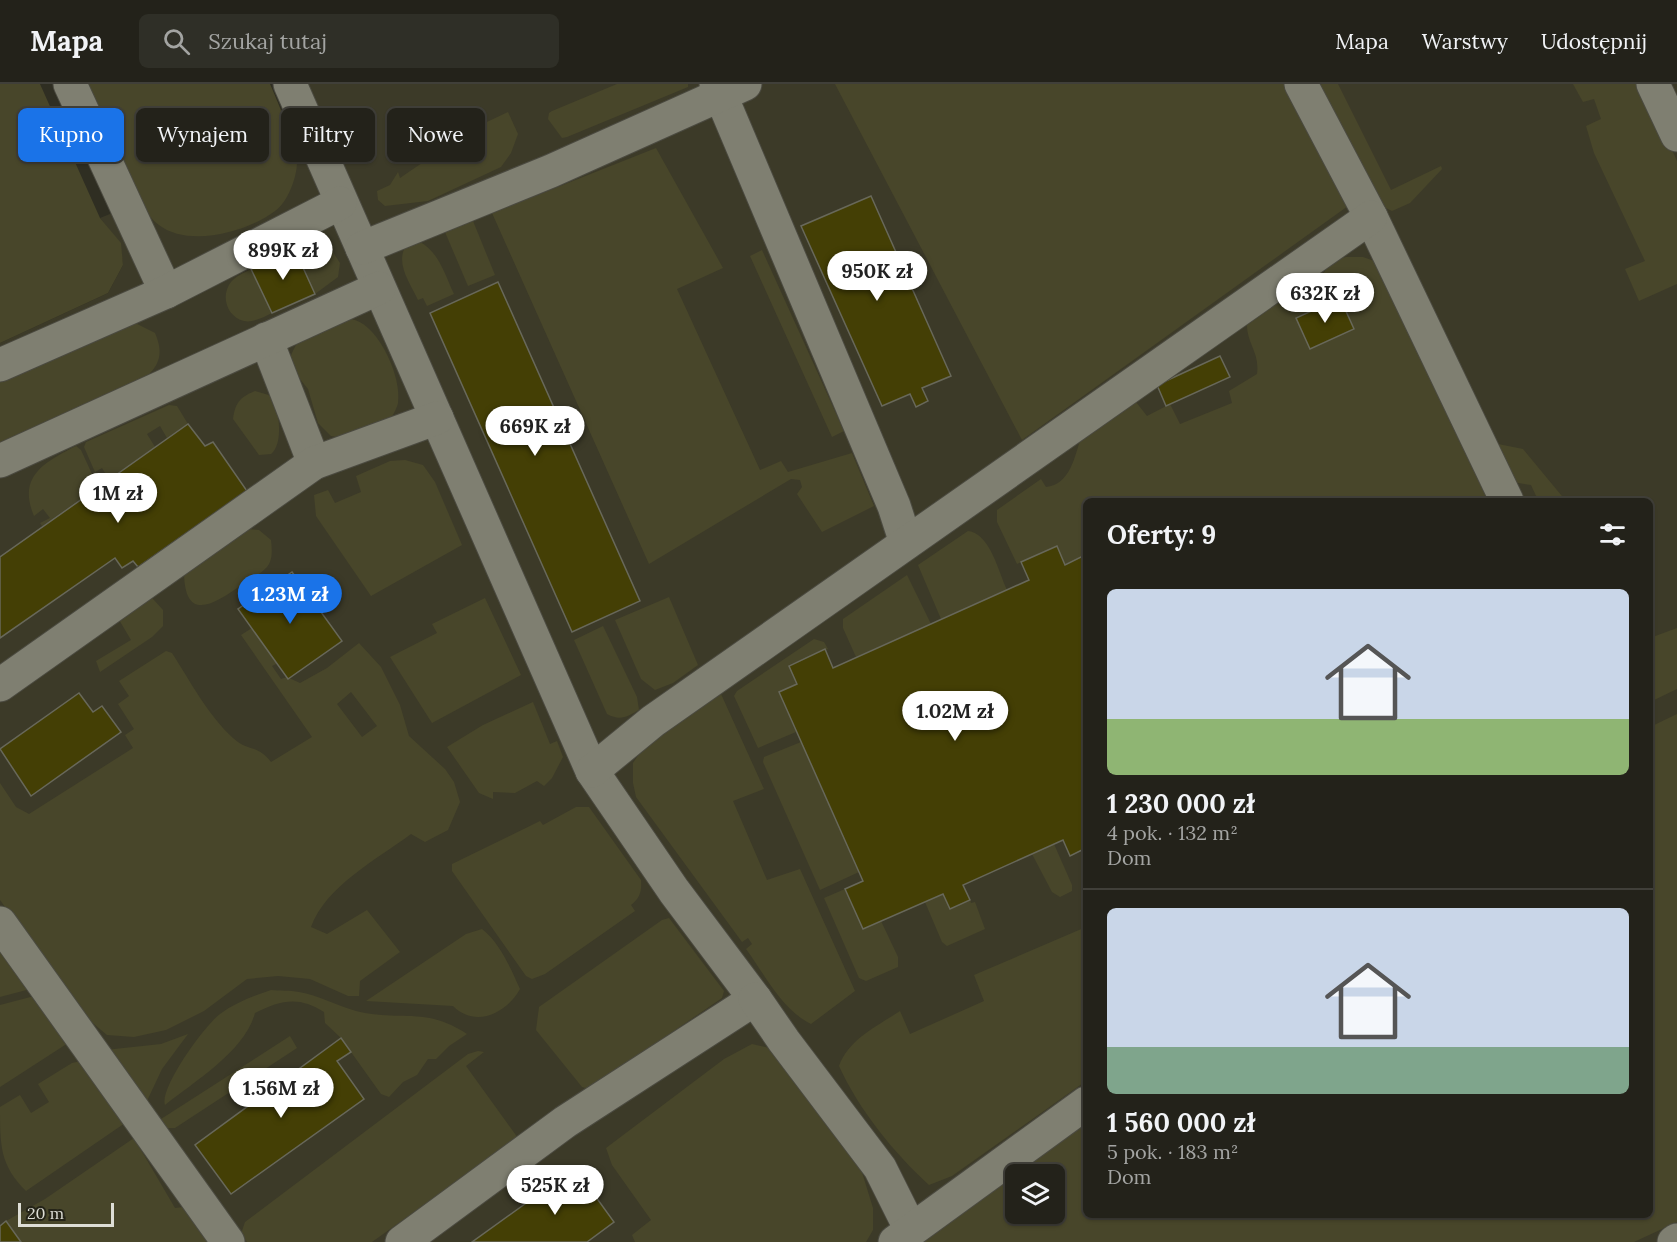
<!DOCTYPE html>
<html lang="pl">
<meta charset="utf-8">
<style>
body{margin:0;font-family:Lora,serif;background:#2f2f27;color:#f1f3f6;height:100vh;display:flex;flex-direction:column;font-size:22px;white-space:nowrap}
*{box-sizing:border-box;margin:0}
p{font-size:20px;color:#a3a4a2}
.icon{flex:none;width:33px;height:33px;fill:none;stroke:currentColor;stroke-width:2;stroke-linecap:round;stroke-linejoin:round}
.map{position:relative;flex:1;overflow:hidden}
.details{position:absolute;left:1083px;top:414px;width:570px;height:720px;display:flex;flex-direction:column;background:#23221a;border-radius:9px;box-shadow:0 2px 4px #0004,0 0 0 2px #403f39}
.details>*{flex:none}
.top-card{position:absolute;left:18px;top:24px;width:570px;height:54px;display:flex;gap:12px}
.buttons{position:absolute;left:1005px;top:1080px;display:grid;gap:12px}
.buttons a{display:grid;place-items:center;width:60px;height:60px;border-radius:9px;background:#23221a;box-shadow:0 2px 4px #0004,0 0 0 2px #403f39;font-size:30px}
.scale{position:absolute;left:18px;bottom:15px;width:96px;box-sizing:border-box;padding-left:6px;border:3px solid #deded6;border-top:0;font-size:16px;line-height:21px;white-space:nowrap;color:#deded6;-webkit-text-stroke:4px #252418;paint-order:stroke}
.price{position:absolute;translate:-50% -51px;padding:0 14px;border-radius:21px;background:#fff;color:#222;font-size:20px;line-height:39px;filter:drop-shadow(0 2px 3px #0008)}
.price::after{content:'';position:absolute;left:50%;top:36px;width:18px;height:14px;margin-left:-9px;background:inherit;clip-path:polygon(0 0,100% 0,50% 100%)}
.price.current{background:#1a73e8;color:#fff}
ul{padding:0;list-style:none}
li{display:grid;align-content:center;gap:12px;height:318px;padding:0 24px}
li+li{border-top:2px solid #403f39}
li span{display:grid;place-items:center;height:186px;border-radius:9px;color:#555}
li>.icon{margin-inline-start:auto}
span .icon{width:108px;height:108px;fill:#fffc;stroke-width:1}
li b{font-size:26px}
h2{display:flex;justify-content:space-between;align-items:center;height:72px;padding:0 24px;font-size:26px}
.tag{padding:0 21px;border-radius:9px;background:#23221a;box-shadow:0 2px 4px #0004,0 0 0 2px #403f39;font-size:21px;line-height:54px}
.tag.current{background:#1a73e8;color:#fff}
header{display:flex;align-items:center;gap:36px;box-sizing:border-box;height:84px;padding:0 30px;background:#23221a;border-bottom:2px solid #403f39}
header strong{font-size:28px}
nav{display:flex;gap:33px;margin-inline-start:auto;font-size:21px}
.search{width:420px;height:54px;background:#2f2f27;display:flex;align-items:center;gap:15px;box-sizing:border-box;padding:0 21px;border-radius:9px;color:#a3a4a2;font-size:22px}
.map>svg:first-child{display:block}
.built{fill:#3c3a28;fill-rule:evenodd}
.green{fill:#48462a;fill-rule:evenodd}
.building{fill:#443f05;stroke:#68685a;stroke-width:1.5}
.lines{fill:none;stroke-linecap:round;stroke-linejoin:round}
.minor-casing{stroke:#4b4a40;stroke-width:35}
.minor{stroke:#7f7f71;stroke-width:33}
</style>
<header>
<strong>Mapa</strong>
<div class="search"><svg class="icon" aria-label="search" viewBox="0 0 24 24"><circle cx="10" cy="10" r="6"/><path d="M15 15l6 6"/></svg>Szukaj tutaj</div>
<nav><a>Mapa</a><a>Warstwy</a><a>Udostępnij</a></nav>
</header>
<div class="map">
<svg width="1677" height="1158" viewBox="0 0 1677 1158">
<rect width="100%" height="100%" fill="#2f2e22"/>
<path class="built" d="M 301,0 L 1677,0 L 1677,1158 L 21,1158 L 6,1138 L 0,1142 L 0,259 L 108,209 L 123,181 L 120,159 L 100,134 L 320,45 ZM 1086,417 L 1650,417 L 1650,1131 L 1086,1131 ZM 1016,1090 L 1054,1090 L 1054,1130 L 1016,1130 Z"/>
<g class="green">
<path d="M 0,0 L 40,0 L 100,134 L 121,159 L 123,181 L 108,209 L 0,259 Z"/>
<path d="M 84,0 L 270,0 C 277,16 297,63 297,78 C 297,93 288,118 275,127 C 247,148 189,164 159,141 C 130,119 101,36 84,0 Z"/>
<path d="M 617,0 L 688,0 L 688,3 L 567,53 L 562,54 L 548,35 L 549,29 L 552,27 Z"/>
<path d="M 835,0 L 1285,0 L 1348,122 L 1022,356 Z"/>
<path d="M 1317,0 L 1338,0 L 1391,106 L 1441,82 L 1442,85 L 1410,119 L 1392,127 L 1382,122 Z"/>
<path d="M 1573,0 L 1642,0 L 1677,77 L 1677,200 L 1639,217 L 1625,185 L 1645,177 L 1594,69 L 1586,42 L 1601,35 L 1594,15 L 1583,18 Z"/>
<path d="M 508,28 L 518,50 L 511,69 L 501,83 L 428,117 L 385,122 L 378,116 L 377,107 L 390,101 L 398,88 L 400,94 L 438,68 L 459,64 L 472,45 Z"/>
<path d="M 656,64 L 723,184 L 677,205 L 760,386 L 781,377 L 788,388 L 852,369 L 874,422 L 822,448 L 797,410 L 802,403 L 800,396 L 791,395 L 649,480 L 492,129 Z"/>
<path d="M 473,137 L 495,191 L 468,202 L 445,148 Z"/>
<path d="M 316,158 L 329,162 L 340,179 L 338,193 L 315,210 L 295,166 Z"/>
<path d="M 420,158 C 439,168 445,191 454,210 L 427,222 L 423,214 L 418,216 C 410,199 396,181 405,163 Z"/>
<path d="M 762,166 L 844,347 L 832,353 L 750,172 Z"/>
<path d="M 1346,173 L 1363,173 L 1377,178 L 1491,417 L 1086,417 L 1086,479 L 1083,473 L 1065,481 L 1057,462 L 1017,480 L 997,438 L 997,426 L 1041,395 L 1046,403 C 1070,401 1075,372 1081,353 L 1136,318 L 1147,332 L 1170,320 L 1180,340 L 1232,319 L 1229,307 L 1257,290 C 1260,268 1246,259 1247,239 L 1279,212 L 1305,221 L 1310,227 L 1296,234 L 1310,264 L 1354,245 L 1340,214 L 1324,221 C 1322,197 1318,179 1346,173 Z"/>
<path d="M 251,185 L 272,229 C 264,233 253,239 244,237 C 227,233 220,212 231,198 C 236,192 244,189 251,185 Z"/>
<path d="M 327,236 C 334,236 347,233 355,236 C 380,244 402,294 398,319 C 397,324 393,331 390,336 L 343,354 L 331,352 L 318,339 L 308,305 L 288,280 C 295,257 306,246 327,236 Z"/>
<path d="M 133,238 L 155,249 C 163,268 161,280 145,294 L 0,360 L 0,297 Z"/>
<path d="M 255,307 L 272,312 C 279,326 284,359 271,370 L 259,371 L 233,335 C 235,319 240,313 255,307 Z"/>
<path d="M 169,321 L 177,322 L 188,340 L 167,354 L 160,342 L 147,350 L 155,363 L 109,395 L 102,384 L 95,388 L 84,363 L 86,358 Z"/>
<path d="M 1498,360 L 1523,365 L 1566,417 L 1534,417 L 1537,414 L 1531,401 L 1512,398 Z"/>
<path d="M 76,362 L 81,366 L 92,390 L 90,392 L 98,403 L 42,442 L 40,439 L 50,434 L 43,425 L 34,432 C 17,392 45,378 76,362 Z"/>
<path d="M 405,376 L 423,381 L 435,398 L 462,461 L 371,512 L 316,432 L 314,411 L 328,406 L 335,419 L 361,408 L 356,392 L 390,377 Z"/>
<path d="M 248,445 L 259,446 L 271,456 C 272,465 273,476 267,483 C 260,491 248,496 240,502 C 214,520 185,539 184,489 Z"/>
<path d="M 968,447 C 990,449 999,489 1007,506 L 941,535 L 918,481 Z"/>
<path d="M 907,491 L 931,540 L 856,573 L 843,544 L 843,535 Z"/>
<path d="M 669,513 L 698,581 L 673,599 L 655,606 L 641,595 L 615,536 Z"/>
<path d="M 485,514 L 521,591 L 432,639 L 390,573 L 437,549 L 432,540 Z"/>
<path d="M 147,515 L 153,515 L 163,526 L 163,542 L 152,553 L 100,588 L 96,577 L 131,556 L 118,534 Z"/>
<path d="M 603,542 L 637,613 L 639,626 C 627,633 620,637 607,630 L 574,556 Z"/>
<path d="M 252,544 L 278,579 L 272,582 L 281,595 L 287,593 L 300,599 L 327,584 L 359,559 L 381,583 L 400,621 L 409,652 L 445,685 L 454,698 L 460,718 L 448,746 L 425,758 L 411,750 C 376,776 326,802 311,843 L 327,850 L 367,826 L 400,868 L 360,897 L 359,912 L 348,912 L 310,895 L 278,892 L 247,895 L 204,927 L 166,946 L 134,953 L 107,951 L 82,930 L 0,816 L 0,699 L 16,723 L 29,730 L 133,664 L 125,651 L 134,645 L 118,620 L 129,612 L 119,597 L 166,567 L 172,569 C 190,597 208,631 233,654 C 248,668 257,660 271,678 L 312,653 L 241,551 ZM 351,608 L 377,642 L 362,653 L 337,620 Z"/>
<path d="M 1677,544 L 1677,605 L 1650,618 L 1650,554 Z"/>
<path d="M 814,555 L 824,558 L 828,565 L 789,581 L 797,600 L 779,608 L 796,648 L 758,664 L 734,612 L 737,607 Z"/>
<path d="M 721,610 L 764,705 L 733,717 L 767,796 L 800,785 L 855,907 L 811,940 C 782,926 765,891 746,865 L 752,860 L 748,854 L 742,858 L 636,713 L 633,699 L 633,679 L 643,664 Z"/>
<path d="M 533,618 L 550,660 L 557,657 L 563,673 L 552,694 L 544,702 L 537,697 L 515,709 L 493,708 L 493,715 L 479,709 L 447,663 L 483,641 Z"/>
<path d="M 1677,630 L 1677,1138 L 1634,1158 L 923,1158 L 1086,1038 L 1086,1131 L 1650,1131 L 1650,643 ZM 1016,1090 L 1054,1090 L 1054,1130 L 1016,1130 Z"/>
<path d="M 801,658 L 859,788 L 820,806 L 763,678 L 764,673 Z"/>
<path d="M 576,723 L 589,723 L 641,796 C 642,807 640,814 631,821 L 635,827 L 545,890 L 532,895 L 526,892 L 452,787 L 452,780 L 540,737 L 543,741 Z"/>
<path d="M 1054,760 L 1072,801 L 1072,807 L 1060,813 L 1052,808 L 1032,770 Z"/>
<path d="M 845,805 L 863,845 L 881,837 L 898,873 L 898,883 L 866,897 L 859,894 L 824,814 Z"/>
<path d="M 943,810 L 950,825 L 970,816 L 971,819 L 975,818 L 985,845 L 947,862 L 942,858 L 925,818 Z"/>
<path d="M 669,834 L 724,907 L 722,914 L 589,1005 L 582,1003 L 536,946 L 539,923 L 662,836 Z"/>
<path d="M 1086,843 L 1086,997 L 952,1092 L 929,1101 C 894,1069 859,1026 839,982 C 849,955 876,943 900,927 L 910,950 L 984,917 L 974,891 Z"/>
<path d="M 482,845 C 500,859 511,885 520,905 C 506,930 475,944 453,922 L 366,917 L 466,850 Z"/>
<path d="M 0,859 L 34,904 L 0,913 Z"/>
<path d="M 271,906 C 280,907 290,906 299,908 C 318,911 337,922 356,927 C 400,938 425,922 467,950 L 449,962 L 436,975 L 428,975 L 417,991 L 403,998 L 389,1013 L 381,1010 L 341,954 L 325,939 L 324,928 C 299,912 281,916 255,929 C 245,967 195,997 165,1021 C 159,1004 205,941 220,930 C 235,919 253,912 271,906 Z"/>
<path d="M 38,911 L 67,956 L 65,961 L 0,1003 L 0,921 Z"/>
<path d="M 188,950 L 162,985 L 146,1019 L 105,966 L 161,960 Z"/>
<path d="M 290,952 L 297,964 L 175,1044 L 166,1044 L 161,1035 Z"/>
<path d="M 752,960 L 770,964 L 861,1085 L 873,1124 L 873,1146 L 866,1158 L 635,1158 L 632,1151 L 651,1136 L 612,1081 L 606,1064 L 724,975 Z"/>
<path d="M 478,967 L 484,968 L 466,982 L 518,1054 L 372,1158 L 247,1158 L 241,1150 L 245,1138 L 468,970 Z"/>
<path d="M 81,977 L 125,1039 L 26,1107 C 0,1081 0,1062 0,1023 L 20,1011 L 31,1029 L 49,1018 L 38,1000 L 72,979 Z"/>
<path d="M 134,1054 L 175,1124 L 183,1123 L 216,1158 L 21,1158 L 6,1137 L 45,1115 Z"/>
</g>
<g class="building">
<path d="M 871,112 L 951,292 L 922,304 L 928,317 L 916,323 L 910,310 L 882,322 L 801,142 Z"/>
<path d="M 295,166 L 315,210 L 272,229 L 251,185 Z"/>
<path d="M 498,198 L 640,517 L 572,548 L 430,229 Z"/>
<path d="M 1340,214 L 1354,245 L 1310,265 L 1296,234 Z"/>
<path d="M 1220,272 L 1230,293 L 1166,322 L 1157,301 Z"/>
<path d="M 188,340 L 205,362 L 213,358 L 247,407 L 138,483 L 133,477 L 122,484 L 115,474 L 0,554 L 0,473 Z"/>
<path d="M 1057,462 L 1065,481 L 1083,472 L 1086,479 L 1086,746 L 1084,747 L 1086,764 L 1070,772 L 1063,756 L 963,801 L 970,816 L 950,825 L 943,810 L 863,845 L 845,805 L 863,797 L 779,608 L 797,600 L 789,582 L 825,565 L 833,584 L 1029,496 L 1021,478 Z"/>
<path d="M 292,488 L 342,557 L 288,595 L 238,525 Z"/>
<path d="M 79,609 L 93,628 L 102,622 L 121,648 L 31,712 L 0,665 Z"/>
<path d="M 341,954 L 351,968 L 337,977 L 364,1015 L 231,1110 L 195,1061 Z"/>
<path d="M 575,1084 L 614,1138 L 587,1158 L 472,1158 Z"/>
<path d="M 6,1137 L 21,1158 L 0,1158 L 0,1142 Z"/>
</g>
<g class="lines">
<defs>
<g id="minor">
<path d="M 70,0 L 166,208"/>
<path d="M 290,0 L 592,687 L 674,807 L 755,915 L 565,1038 L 402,1158"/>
<path d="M 716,0 L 894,422 L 906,459"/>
<path d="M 1301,0 L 1371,133 L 1507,417"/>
<path d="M 1653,0 L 1677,51"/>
<path d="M 362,164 L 551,87 L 745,0"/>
<path d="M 266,255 L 314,379"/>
<path d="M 0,281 L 166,208 L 340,119"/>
<path d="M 0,377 L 379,204"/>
<path d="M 0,601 L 314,379 L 437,334"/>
<path d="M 592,687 L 653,637 L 1371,133"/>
<path d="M 0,839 L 228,1158"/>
<path d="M 755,915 L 784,957 L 880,1084 L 911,1146"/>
<path d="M 895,1158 L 1086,1019"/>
<path d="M 1674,1158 L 1677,1156"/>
</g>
</defs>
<use href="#minor" class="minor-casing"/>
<use href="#minor" class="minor"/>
</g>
</svg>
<div class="buttons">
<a><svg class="icon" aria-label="layers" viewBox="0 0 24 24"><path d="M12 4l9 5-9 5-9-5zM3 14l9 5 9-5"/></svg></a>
</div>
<div class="scale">20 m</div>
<b class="price" style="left:283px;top:197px">899K zł</b>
<b class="price" style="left:877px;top:218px">950K zł</b>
<b class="price" style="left:1325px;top:240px">632K zł</b>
<b class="price" style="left:535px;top:373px">669K zł</b>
<b class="price" style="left:118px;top:440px">1M zł</b>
<b class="price current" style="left:290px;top:541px">1.23M zł</b>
<b class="price" style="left:955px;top:658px">1.02M zł</b>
<b class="price" style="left:281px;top:1035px">1.56M zł</b>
<b class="price" style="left:555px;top:1132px">525K zł</b>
<div class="top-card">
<a class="tag current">Kupno</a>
<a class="tag">Wynajem</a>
<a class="tag">Filtry</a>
<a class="tag">Nowe</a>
</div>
<section class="details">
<h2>Oferty: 9<svg class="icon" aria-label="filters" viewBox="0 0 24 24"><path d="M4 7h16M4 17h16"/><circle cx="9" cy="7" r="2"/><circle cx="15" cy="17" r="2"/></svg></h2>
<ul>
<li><span style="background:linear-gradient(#c9d6e8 70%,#8fb573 0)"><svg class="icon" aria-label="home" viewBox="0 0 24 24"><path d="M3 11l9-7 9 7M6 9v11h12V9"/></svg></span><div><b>1 230 000 zł</b><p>4 pok. · 132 m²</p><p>Dom</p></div></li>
<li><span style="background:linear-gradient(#c9d6e8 75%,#7fa58c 0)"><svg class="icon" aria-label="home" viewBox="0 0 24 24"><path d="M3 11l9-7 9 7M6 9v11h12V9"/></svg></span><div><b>1 560 000 zł</b><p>5 pok. · 183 m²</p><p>Dom</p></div></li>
</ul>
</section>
</div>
